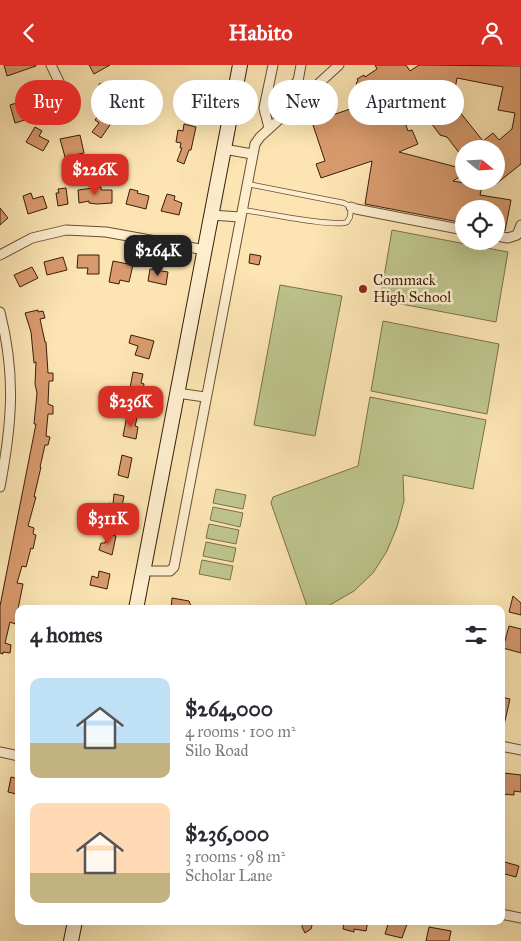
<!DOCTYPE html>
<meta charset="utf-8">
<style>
body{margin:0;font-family:"IM FELL Great Primer",serif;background:#f2f2f3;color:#2b2b33;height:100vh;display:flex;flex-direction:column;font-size:19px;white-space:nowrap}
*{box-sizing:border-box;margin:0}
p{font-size:16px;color:#7c7c81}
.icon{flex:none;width:28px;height:28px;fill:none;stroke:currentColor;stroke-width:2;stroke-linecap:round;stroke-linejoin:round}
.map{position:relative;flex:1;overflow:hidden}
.details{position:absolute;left:15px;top:540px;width:490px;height:320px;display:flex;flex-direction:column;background:#fff;border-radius:10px;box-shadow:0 5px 20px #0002}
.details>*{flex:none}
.guide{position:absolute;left:15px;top:15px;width:491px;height:45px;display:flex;gap:10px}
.needle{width:32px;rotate:108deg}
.tools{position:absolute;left:455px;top:75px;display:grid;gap:10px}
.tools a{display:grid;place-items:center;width:50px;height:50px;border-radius:50%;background:#fff;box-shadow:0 5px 20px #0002;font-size:25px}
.price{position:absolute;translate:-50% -42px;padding:0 11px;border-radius:10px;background:#d93025;color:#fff;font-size:16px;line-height:32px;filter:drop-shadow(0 1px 2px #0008)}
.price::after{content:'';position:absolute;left:50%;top:30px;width:15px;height:11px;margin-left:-8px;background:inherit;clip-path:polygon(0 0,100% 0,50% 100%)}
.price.current{background:#222;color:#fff}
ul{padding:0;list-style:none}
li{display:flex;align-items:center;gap:15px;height:125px;padding:0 15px}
li span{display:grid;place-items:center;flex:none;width:140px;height:100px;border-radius:10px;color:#555}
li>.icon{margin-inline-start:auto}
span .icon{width:60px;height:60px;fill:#fffc;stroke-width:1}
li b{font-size:21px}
h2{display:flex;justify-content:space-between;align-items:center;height:60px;padding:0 15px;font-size:21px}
.pill{padding:0 18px;border-radius:22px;background:#fff;box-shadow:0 5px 20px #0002;font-size:18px;line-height:45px}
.pill.current{background:#d93025;color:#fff}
header{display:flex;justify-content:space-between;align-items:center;height:65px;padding:0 15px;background:#d93025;color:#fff;font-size:22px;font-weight:700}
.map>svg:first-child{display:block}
.green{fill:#bec58d;stroke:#7c704c}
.building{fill:#d99b6e;stroke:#391c0b;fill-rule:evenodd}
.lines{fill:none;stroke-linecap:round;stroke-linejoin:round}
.lane-casing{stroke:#6a4e35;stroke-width:6}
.street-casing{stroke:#6a4e35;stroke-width:11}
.secondary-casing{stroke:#391c0b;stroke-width:16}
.lane{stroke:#fdeece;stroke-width:4.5}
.street{stroke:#fdeece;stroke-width:9}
.secondary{stroke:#fdeece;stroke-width:14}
.poi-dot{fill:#8f2418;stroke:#fdeece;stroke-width:2}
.labels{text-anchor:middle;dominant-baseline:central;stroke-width:5;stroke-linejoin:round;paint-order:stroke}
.poi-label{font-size:15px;fill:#391c0b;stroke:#fdeece;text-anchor:start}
</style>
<header><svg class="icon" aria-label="back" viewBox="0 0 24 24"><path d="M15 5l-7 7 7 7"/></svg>Habito<svg class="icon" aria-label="person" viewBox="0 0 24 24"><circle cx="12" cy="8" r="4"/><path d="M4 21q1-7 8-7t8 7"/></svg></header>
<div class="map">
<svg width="521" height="876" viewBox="0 0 521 876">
<rect width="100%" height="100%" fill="#fce5b3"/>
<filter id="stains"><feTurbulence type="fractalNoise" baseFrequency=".004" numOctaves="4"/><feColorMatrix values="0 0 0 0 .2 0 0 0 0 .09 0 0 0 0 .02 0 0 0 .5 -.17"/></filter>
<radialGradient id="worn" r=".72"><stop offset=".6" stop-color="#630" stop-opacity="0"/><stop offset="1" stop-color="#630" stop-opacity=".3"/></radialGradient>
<g class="green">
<path d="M 392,165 L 508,187 L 496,257 L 380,235 Z"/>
<path d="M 280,220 L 342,231 L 315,371 L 254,360 Z"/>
<path d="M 383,256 L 499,279 L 487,349 L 371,326 Z"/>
<path d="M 370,332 L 486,355 L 473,424 L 403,410 L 404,436 L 397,462 L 387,486 L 373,508 L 354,526 L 323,544 L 308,544 L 271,438 L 273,432 L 358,401 Z"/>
<path d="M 216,424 L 246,430 L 243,444 L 213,438 Z"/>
<path d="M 213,442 L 243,448 L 240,462 L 210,455 Z"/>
<path d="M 209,459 L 239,465 L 236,479 L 206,473 Z"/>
<path d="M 206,477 L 236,483 L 233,497 L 203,491 Z"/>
<path d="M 202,495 L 233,501 L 230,515 L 199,509 Z"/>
</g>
<g class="building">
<path d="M 4,0 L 36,0 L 36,1 L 7,11 Z"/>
<path d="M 89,0 L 110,0 L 94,9 Z"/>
<path d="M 375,0 L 406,0 L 410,6 L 419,0 L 521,1 L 521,99 L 496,119 L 496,84 L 464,84 L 464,94 L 447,72 L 440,70 L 420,43 L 405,48 L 424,31 L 413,17 L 408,21 L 407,19 L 393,28 L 392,25 L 379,33 L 381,36 L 369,43 L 382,50 L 400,44 L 408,66 L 412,65 L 418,79 L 399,87 L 464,104 L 464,109 L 453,116 L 482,121 L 480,130 L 511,135 L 505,166 L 496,164 L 496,144 L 464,144 L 464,158 L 365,139 L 372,96 L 321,113 L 316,99 L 325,96 L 312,57 L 362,40 L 355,30 L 361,26 L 356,18 L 358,16 L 357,14 L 364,10 L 365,12 L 377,4 ZM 457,13 L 503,22 L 498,45 L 515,48 L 512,64 L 499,75 L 493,68 L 483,76 L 447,31 L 455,24 Z"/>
<path d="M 115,16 L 117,18 L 120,24 L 121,35 L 107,37 L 105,27 L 100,28 L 99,19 Z"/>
<path d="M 193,20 L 204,23 L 199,42 L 189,40 Z"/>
<path d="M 23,36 L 28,54 L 15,58 L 10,40 Z"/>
<path d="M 100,48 L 112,57 L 101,73 L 92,67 L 99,58 L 95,55 Z"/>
<path d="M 184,59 L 196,62 L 191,85 L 189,85 L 184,99 L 177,96 L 182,83 L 180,83 L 181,78 L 176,77 L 178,65 L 183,66 Z"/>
<path d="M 35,62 L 42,66 L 39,71 L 49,76 L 43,86 L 26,77 Z"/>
<path d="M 80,70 L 84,88 L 65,92 L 60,74 Z"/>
<path d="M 101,122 L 101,125 L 112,125 L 112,138 L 97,139 L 89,138 L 89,136 L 79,138 L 78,125 Z"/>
<path d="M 66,123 L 68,139 L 58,141 L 56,128 L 59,128 L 58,124 Z"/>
<path d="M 130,124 L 138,126 L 137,128 L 149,131 L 146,144 L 126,139 Z"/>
<path d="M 31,128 L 33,134 L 43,131 L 47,143 L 28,149 L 23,131 Z"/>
<path d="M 167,129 L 175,131 L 174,135 L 182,138 L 179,150 L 161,146 Z"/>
<path d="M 0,143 L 8,153 L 0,160 Z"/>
<path d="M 250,189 L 261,191 L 259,200 L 249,198 Z"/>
<path d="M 78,190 L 99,190 L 99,209 L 87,209 L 88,203 L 77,203 Z"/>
<path d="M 63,192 L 67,205 L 47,210 L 44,197 Z"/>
<path d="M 113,196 L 133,200 L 129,217 L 120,215 L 119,219 L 109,217 Z"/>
<path d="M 32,202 L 38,213 L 20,222 L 14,210 Z"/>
<path d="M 150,204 L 168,207 L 166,220 L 148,216 Z"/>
<path d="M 38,245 L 38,247 L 43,246 L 45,253 L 40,254 L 45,277 L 46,277 L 48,308 L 53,308 L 53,316 L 49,316 L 48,339 L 53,341 L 53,349 L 48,349 L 46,371 L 50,372 L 48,380 L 45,380 L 40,402 L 41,402 L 34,432 L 36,432 L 28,461 L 34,463 L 33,469 L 36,470 L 33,484 L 31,483 L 26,502 L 22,501 L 17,518 L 23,519 L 15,559 L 10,557 L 5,578 L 11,580 L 10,588 L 3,587 L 3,589 L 0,588 L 0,541 L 36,359 L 34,359 L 37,328 L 35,319 L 36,297 L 34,298 L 31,267 L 25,248 Z"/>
<path d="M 131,270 L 154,276 L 149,294 L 135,290 L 138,281 L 129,278 Z"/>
<path d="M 133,307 L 143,309 L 141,318 L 144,319 L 141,336 L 128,334 Z"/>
<path d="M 127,351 L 137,353 L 135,361 L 138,362 L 136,374 L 123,371 Z"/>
<path d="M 122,390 L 132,393 L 128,413 L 118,410 Z"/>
<path d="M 114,429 L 124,431 L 120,451 L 108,447 L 109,438 L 113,439 Z"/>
<path d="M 107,469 L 116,471 L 112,490 L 99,485 L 101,478 L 105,478 Z"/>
<path d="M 99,506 L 110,509 L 107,524 L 90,520 L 92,511 L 98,513 Z"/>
<path d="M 513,531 L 521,538 L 521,550 L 509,547 Z"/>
<path d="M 172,533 L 189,536 L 192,544 L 171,544 Z"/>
<path d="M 509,561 L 521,564 L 521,588 L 503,583 Z"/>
<path d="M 501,632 L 510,634 L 504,660 L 501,660 Z"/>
<path d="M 504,708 L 521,710 L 521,727 L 514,726 L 514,730 L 502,729 Z"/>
<path d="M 11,712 L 19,714 L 19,728 L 17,727 L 16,729 L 8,727 Z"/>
<path d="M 501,796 L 519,801 L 516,812 L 501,808 Z"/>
<path d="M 303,856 L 313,856 L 311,864 L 305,868 L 302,862 Z"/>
<path d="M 344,856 L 368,856 L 366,866 L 354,864 L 354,867 L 343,864 Z"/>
<path d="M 389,856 L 396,856 L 407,859 L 402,873 L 385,869 Z"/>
<path d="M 429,862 L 451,866 L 449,876 L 426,876 Z"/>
</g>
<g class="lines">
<defs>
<path id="lane" d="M 242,145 C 261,147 335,163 347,157 L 350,152 L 351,142 L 344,138 L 248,119"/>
<g id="street">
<path d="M 51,0 L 62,23 L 63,32"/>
<path d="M 265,48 L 298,16 L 301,0"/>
<path d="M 269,63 L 264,43 L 273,0"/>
<path d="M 224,84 L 252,89"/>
<path d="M 351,142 L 356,144 L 464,165"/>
<path d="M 211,150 L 240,152"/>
<path d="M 496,171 L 508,173 L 517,170 L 521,160"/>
<path d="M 0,190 L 32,173 L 66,165 L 106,167 L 205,185"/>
<path d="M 0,247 C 16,310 12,359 0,422"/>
<path d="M 177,328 L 205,332"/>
<path d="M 143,506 L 170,506 L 174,502 L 255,79 L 260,72 L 339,0"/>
<path d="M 501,681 L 521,685"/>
<path d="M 0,687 L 19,691"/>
<path d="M 501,849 L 521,853"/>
</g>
<g id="secondary">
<path d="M 136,544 L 240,0"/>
<path d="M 71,876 L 75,856"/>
</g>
</defs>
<use href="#lane" class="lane-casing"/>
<use href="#street" class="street-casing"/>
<use href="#secondary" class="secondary-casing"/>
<use href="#lane" class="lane"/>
<use href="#street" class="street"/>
<use href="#secondary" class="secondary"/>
</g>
<circle class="poi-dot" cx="363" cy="224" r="5"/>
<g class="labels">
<g class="poi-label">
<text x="373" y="215">Commack<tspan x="373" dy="17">High School</tspan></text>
</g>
</g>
<rect width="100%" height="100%" filter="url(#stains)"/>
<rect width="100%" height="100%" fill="url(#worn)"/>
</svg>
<div class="tools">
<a><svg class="needle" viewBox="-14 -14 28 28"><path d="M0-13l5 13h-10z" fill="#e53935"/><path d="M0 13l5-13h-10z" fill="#7c7c81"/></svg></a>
<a><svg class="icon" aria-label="locate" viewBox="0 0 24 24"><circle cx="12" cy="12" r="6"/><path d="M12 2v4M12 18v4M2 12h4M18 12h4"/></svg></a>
</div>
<b class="price" style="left:95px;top:131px">$226K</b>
<b class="price current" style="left:158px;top:212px">$264K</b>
<b class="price" style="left:131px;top:363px">$236K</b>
<b class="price" style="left:108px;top:480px">$311K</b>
<div class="guide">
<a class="pill current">Buy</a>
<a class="pill">Rent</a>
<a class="pill">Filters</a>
<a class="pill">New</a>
<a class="pill">Apartment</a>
</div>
<section class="details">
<h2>4 homes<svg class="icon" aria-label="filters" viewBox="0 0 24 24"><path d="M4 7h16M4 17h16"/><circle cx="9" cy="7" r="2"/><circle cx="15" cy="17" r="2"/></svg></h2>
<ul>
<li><span style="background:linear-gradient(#bfe0f5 65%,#c2b280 0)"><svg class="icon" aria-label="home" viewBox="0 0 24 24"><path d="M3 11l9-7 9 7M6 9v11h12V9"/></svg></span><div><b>$264,000</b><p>4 rooms · 100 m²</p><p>Silo Road</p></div></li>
<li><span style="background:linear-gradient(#ffd9b3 70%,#c2b280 0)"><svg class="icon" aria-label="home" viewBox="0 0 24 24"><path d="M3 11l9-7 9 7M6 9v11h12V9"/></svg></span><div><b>$236,000</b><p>3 rooms · 98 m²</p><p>Scholar Lane</p></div></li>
</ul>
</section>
</div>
